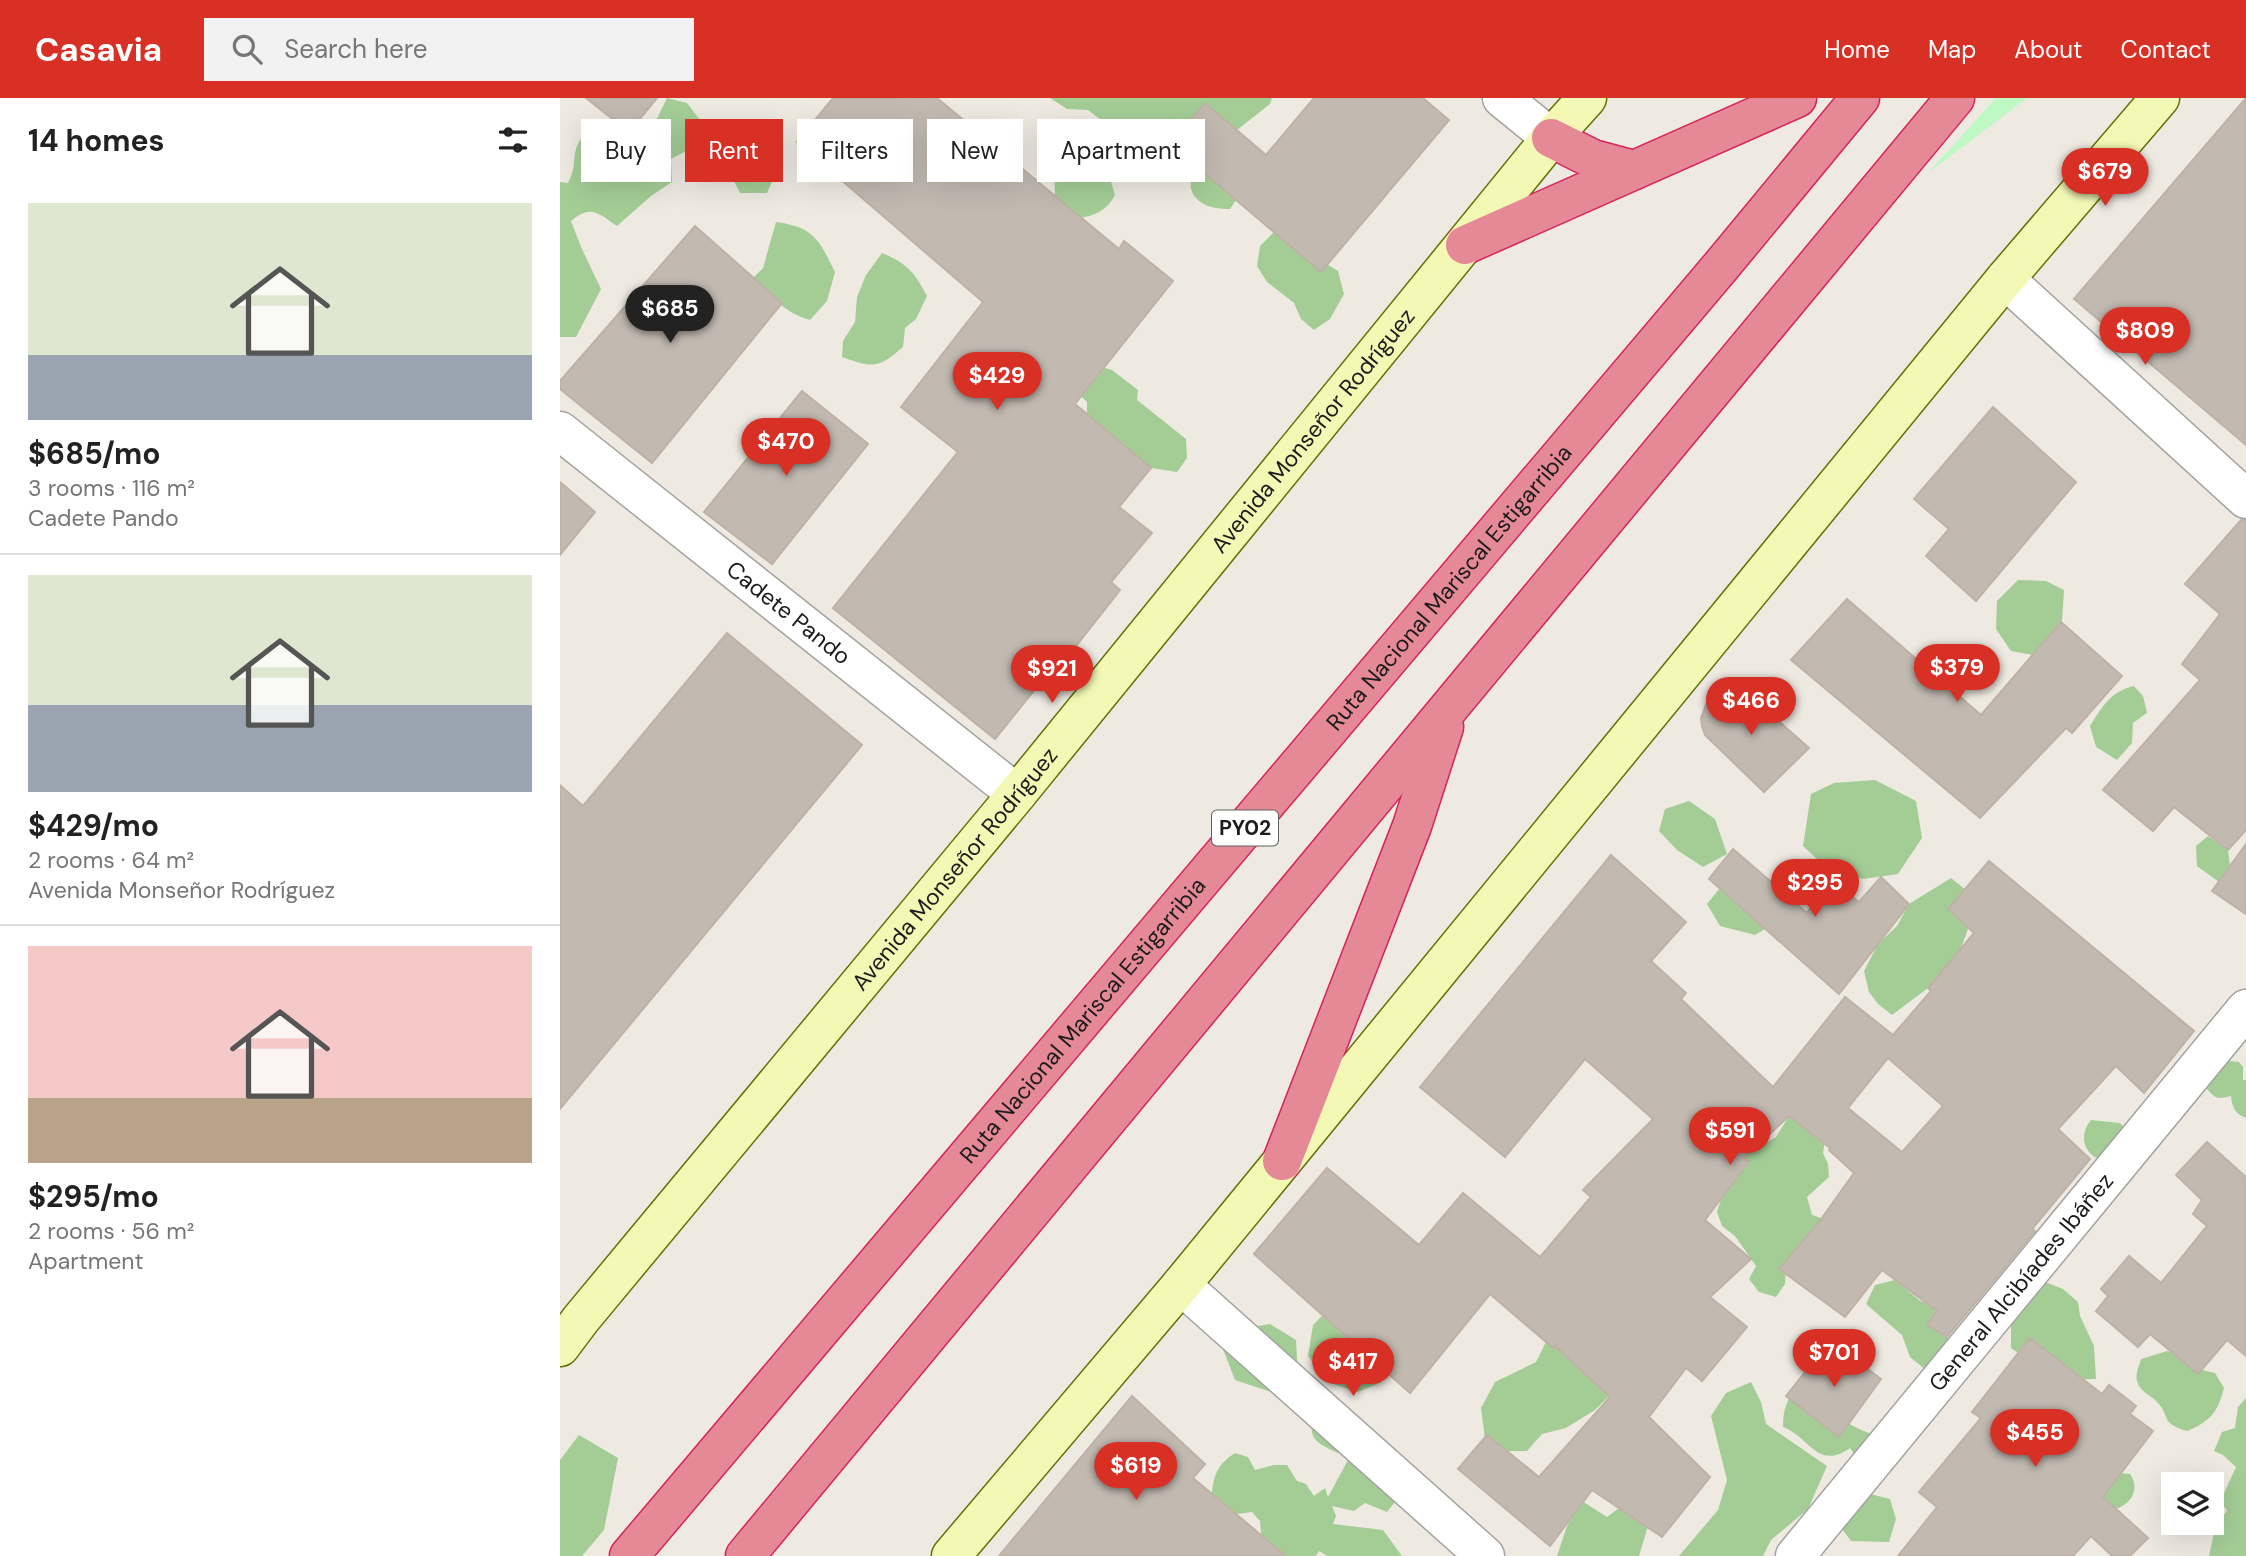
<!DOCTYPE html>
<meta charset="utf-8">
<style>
body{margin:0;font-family:"DM Sans",sans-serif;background:#f2f2f2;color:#222;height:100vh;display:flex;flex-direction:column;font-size:26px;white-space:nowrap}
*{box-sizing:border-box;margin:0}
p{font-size:23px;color:#767676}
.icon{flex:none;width:38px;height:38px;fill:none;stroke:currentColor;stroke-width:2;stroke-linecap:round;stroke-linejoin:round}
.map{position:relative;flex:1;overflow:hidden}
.details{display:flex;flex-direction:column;background:#fff;width:560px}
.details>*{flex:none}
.guide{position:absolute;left:21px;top:21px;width:665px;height:63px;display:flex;gap:14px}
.buttons{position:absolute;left:1601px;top:1374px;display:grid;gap:14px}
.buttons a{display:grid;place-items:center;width:63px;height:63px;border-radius:0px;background:#fff;box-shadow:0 7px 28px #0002;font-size:35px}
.price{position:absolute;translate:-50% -60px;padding:0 16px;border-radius:24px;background:#d93025;color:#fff;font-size:23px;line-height:46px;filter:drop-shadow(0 2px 4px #0008)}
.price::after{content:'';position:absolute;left:50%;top:42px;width:21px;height:16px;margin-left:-10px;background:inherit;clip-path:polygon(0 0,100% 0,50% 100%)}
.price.on{background:#222;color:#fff}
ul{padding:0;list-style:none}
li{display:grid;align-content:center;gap:14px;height:371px;padding:0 28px}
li+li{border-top:2px solid #e0e0e0}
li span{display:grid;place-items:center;height:217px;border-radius:0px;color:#555}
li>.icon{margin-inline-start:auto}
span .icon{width:126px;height:126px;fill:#fffc;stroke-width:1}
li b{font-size:30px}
h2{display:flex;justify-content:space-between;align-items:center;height:84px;padding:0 28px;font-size:30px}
.chip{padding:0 24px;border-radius:0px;background:#fff;box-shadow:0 7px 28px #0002;font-size:24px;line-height:63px}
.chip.on{background:#d93025;color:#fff}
header{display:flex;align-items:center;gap:42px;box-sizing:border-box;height:98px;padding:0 35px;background:#d93025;color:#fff}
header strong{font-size:33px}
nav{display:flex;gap:38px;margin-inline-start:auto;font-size:24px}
.search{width:490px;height:63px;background:#f2f2f2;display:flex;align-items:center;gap:18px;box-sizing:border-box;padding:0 24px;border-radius:0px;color:#767676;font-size:26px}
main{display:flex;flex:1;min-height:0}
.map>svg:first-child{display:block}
.forest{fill:#a4cd96}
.park{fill:#bef9c4}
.building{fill:#c2bab1;stroke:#bfb1a4;stroke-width:2;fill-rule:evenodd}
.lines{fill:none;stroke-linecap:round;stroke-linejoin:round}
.street-casing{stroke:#a3a3a3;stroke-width:41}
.secondary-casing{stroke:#627105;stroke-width:41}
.highway-casing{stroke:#d6245b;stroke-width:41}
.street{stroke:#fff;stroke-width:38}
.secondary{stroke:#f3f9b5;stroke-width:38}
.highway{stroke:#e68997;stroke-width:38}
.labels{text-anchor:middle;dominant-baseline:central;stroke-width:5;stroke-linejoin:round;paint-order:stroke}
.shield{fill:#fff;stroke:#606060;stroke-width:2}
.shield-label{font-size:21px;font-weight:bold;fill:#1c1c1c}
.street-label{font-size:23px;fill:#1c1c1c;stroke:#fff}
</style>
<header>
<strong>Casavia</strong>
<div class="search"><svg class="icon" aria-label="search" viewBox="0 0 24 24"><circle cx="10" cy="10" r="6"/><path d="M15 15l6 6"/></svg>Search here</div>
<nav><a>Home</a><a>Map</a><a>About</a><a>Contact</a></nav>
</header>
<main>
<section class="details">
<h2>14 homes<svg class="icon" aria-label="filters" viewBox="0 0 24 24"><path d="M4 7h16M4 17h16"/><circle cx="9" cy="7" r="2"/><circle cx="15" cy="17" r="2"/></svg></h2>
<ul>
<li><span style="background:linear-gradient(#dfe7d0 70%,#9aa5b1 0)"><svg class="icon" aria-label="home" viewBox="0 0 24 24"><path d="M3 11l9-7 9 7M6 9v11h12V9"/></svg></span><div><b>$685/mo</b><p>3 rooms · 116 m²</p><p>Cadete Pando</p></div></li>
<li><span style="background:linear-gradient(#dfe7d0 60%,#9aa5b1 0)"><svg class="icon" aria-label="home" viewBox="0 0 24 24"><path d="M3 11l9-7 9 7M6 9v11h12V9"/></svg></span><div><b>$429/mo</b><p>2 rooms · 64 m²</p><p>Avenida Monseñor Rodríguez</p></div></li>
<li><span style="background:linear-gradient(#f6c9c9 70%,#b9a48a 0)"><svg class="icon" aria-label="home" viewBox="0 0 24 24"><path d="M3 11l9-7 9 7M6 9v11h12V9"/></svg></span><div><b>$295/mo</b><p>2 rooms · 56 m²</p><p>Apartment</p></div></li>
</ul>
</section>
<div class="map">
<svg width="1686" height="1458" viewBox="0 0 1686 1458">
<rect width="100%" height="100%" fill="#eeeae2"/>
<g class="forest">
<path d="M 107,0 L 127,5 L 140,22 L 139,46 L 111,61 L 112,84 L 91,98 L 57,128 C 38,115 31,106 11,123 L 21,149 L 41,191 L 16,239 L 0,239 L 0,84 L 8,85 C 20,63 7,54 28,32 L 44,34 L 51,28 L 69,34 L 89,51 L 91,33 Z"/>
<path d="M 490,0 L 712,0 L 710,6 L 677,32 L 645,5 L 610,46 L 601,37 L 583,46 L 561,45 L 541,22 L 528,12 L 507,11 Z"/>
<path d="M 192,46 L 210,56 L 215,77 L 207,95 L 180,95 L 169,73 L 174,57 Z"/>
<path d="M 512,61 C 544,63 546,66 555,97 C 545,115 533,118 514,121 L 495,98 L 494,72 Z"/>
<path d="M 636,68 L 676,102 L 670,111 C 642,112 620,97 636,68 Z"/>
<path d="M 216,124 C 254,129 259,142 275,174 L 267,203 L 250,222 C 225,215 211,198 193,180 L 203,170 Z"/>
<path d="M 714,134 L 778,173 L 784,196 L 770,221 L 754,232 L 741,221 L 734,205 L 707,184 L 697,168 L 700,148 Z"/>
<path d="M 322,155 C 347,165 355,175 367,198 L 356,221 L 345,230 L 343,249 C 318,271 313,270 282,259 L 283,243 L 295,224 L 297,199 L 306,177 Z"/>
<path d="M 538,268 L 552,272 L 578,292 L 577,302 L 626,341 L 627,360 L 617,374 L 591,370 L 527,316 L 527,304 L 521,298 Z"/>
<path d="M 1458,482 L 1486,483 L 1504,492 L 1502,524 L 1473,557 L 1451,553 L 1436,531 L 1437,503 Z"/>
<path d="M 1574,588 L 1583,598 L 1587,615 L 1573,625 L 1572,645 L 1557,662 L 1536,649 L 1530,628 C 1542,609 1551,593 1574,588 Z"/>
<path d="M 1315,682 L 1356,703 L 1362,740 L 1338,776 L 1304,781 L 1270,773 L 1243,748 L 1251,696 L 1274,685 Z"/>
<path d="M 1129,703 L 1155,721 L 1167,756 L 1143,769 L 1117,752 L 1099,733 L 1105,711 Z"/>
<path d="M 1648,738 L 1668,752 L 1670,768 L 1659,784 L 1637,768 L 1636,748 Z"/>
<path d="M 1169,779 L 1210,828 L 1195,837 L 1160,828 L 1147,806 Z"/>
<path d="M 1391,780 L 1407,793 L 1412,820 L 1401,850 L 1368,890 L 1332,917 L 1318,906 L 1309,894 L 1304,873 L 1318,846 L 1337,828 L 1349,806 Z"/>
<path d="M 1649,961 L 1679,964 L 1683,969 L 1683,982 L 1686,982 L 1686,1020 C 1675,1016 1672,1009 1671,998 C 1653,1003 1655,998 1644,988 Z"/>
<path d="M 1229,1018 L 1266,1037 L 1263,1055 L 1268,1066 L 1269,1079 L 1247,1099 L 1252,1117 L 1261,1120 L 1250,1144 L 1226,1169 L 1225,1186 L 1216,1199 L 1199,1194 L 1189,1181 L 1196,1168 L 1175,1138 L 1162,1128 L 1157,1114 C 1159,1107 1162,1098 1167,1092 C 1178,1078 1183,1081 1182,1060 L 1216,1039 Z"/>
<path d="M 1531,1022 L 1560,1025 L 1564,1030 L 1539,1061 C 1523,1055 1519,1036 1531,1022 Z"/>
<path d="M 1335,1182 L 1359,1202 L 1378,1212 L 1377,1234 L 1393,1243 L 1366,1272 L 1350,1259 L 1342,1237 L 1306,1206 L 1315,1187 Z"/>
<path d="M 1485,1184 L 1503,1191 L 1518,1204 L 1520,1218 L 1534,1248 L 1536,1281 L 1498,1282 L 1451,1250 L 1451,1225 Z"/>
<path d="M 763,1217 L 810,1260 L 822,1284 L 798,1294 L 767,1284 L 748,1258 L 753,1227 Z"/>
<path d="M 996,1224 L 1049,1298 L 1035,1312 L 1006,1330 L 982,1336 L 967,1353 L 948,1353 L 925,1341 L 921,1310 L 935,1284 L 976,1264 Z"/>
<path d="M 710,1226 L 736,1242 L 738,1277 L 717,1296 L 675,1282 L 663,1251 L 672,1232 Z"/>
<path d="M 1607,1253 L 1628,1258 L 1642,1272 L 1655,1275 L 1664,1290 C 1658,1314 1650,1324 1627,1333 C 1599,1325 1611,1317 1596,1303 C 1589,1296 1580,1294 1577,1283 C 1575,1276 1579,1268 1581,1261 Z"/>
<path d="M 1191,1284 L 1201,1304 L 1206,1326 L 1267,1368 L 1248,1411 L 1211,1442 L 1203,1458 L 1119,1458 L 1158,1412 L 1167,1382 L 1151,1318 L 1166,1295 Z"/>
<path d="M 1238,1286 C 1261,1304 1285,1329 1313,1336 L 1306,1357 L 1294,1356 L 1290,1350 C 1257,1373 1250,1339 1223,1329 C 1223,1311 1227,1301 1238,1286 Z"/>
<path d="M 1686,1300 L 1686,1458 L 1649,1458 L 1654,1435 L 1667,1412 L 1660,1404 L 1676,1369 L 1663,1357 L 1654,1353 L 1662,1334 L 1675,1330 L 1678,1309 Z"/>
<path d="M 768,1306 L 789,1322 L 792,1347 L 808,1342 L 831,1351 L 847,1389 L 827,1414 L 805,1405 L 794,1413 L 772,1408 L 776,1418 L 773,1426 L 823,1432 L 842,1458 L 767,1458 L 759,1453 L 756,1458 L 706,1458 L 703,1456 L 700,1423 L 692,1414 L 677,1416 L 652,1396 C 653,1377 659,1365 675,1355 L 688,1359 L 695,1372 L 714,1367 L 727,1367 L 737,1383 L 746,1386 L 754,1398 L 765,1390 L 768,1399 L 788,1362 L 792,1349 L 778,1355 C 751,1343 745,1337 759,1310 Z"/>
<path d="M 19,1337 L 58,1360 L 44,1432 L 22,1458 L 0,1458 L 0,1362 Z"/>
<path d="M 1541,1373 L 1570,1376 C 1582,1393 1568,1410 1550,1412 L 1534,1391 Z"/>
<path d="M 1306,1395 L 1330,1401 L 1336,1421 L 1329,1444 L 1291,1443 L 1279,1427 Z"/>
<path d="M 1022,1403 L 1047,1419 L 1059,1410 L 1076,1416 L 1088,1428 L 1079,1458 L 997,1458 L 1007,1428 Z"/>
</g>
<path class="park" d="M 1436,0 L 1467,0 L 1368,75 Z"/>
<g class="building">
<path d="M 26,0 L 97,0 L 69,34 Z"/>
<path d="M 273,0 L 377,0 L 559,151 L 564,143 L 613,183 L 515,306 L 591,370 L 559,409 L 592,435 L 551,484 L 560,492 L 512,553 L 508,550 L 435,641 L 273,510 L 398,354 L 341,309 L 423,204 L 237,44 Z"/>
<path d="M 754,0 L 863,0 L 889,22 L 761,174 L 610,46 L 645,5 L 706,57 Z"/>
<path d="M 1686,0 L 1686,347 L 1514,201 Z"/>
<path d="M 135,128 L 222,205 L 92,365 L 0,291 L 0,283 Z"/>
<path d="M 242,293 L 308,346 L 212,466 L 144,414 Z"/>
<path d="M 1433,309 L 1516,384 L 1416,503 L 1366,458 L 1389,431 L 1354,401 Z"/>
<path d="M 0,384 L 35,414 L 0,457 Z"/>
<path d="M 1681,422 L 1686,422 L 1686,732 L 1668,752 L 1614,709 L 1593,733 L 1543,692 L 1640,582 L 1622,566 L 1660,516 L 1625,486 Z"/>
<path d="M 1287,501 L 1421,617 L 1501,524 L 1562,578 L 1512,635 L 1506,630 L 1420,720 L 1231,562 Z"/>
<path d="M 167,535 L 302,647 L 0,1011 L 0,687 L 23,708 Z"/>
<path d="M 1176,588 L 1188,596 L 1249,650 L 1204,694 L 1145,637 L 1142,628 L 1141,620 L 1147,604 L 1160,594 Z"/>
<path d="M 1686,746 L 1686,816 L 1652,793 Z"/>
<path d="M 1173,751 L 1247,815 L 1270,781 L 1299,804 L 1321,779 L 1349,806 L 1279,896 L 1149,781 Z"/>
<path d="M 1051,757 L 1126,824 L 1091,863 L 1126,895 L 1121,901 L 1213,989 L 1285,899 L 1333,937 L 1371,893 L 1368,890 L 1414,835 L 1388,811 L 1429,763 L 1634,933 L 1584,995 L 1556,968 L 1498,1031 L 1530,1061 L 1472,1131 L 1475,1133 L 1387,1239 L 1367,1227 L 1377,1213 L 1322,1172 L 1285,1219 L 1219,1171 L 1259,1124 L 1294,1075 L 1269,1052 L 1270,1050 L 1229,1018 L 1184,1060 L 1189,1064 L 1145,1122 L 1191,1161 L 1150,1199 L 1187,1229 L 1142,1283 L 1126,1270 L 1089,1319 L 1150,1379 L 1102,1439 L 1032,1392 L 990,1448 L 898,1371 L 927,1337 L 979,1379 L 1050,1299 L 995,1248 L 993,1250 L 930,1196 L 850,1295 L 694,1156 L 767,1070 L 859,1147 L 903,1095 L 980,1159 L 1031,1099 L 1023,1092 L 1093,1021 L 1025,961 L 945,1059 L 860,989 ZM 1328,960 L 1383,1008 L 1342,1054 L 1288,1010 Z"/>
<path d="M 1647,1044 L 1686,1079 L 1686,1258 L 1667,1242 L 1638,1276 L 1590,1236 L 1578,1249 L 1536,1213 L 1548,1198 L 1541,1191 L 1569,1158 L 1601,1185 L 1647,1128 L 1633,1116 L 1642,1102 L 1616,1077 Z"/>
<path d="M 1470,1240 L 1542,1296 L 1549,1287 L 1576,1308 L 1570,1316 L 1593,1333 L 1543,1399 L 1588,1440 L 1570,1458 L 1552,1458 L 1531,1438 L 1513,1458 L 1338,1458 L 1377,1409 L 1359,1394 L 1421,1320 L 1412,1314 Z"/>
<path d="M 1270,1243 L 1321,1281 L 1279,1339 L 1226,1298 Z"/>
<path d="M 572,1298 L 645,1366 L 633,1380 L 726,1458 L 439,1458 Z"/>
</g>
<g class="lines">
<defs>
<g id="street">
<path d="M 942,0 L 991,40"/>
<path d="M 1445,181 L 1686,401"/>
<path id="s1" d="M 0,333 L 457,696"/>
<path d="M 621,1187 L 925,1458"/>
<path id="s2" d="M 1235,1458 L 1686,911"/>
</g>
<g id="secondary">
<path id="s3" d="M 0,1249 L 21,1221 L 457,696 L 991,40 L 1027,0"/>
<path d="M 391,1458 L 621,1187 L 1445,181 L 1600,0"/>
</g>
<g id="highway">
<path d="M 991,40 L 1033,61 L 1074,72"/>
<path d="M 905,147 L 1237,0"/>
<path d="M 722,1063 L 852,728 L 884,629"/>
<path id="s4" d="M 69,1458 L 1162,167 L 1300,0"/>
<path d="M 185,1458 L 1395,0"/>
</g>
</defs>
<use href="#street" class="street-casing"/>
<use href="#secondary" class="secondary-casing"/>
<use href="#highway" class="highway-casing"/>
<use href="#street" class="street"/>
<use href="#secondary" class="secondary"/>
<use href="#highway" class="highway"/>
</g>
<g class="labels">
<rect class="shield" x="652" y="712.5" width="66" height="35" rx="5"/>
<g class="shield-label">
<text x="685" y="730">PY02</text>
</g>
<g class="street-label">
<text stroke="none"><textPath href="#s3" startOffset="1186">Avenida Monseñor Rodríguez</textPath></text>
<text stroke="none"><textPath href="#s4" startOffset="1269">Ruta Nacional Mariscal Estigarribia</textPath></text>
<text stroke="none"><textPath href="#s1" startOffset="292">Cadete Pando</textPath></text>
<text stroke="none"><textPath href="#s3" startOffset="620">Avenida Monseñor Rodríguez</textPath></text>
<text stroke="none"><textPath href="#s4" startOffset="702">Ruta Nacional Mariscal Estigarribia</textPath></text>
<text stroke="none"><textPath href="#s2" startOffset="355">General Alcibíades Ibáñez</textPath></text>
</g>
</g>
</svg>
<div class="buttons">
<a><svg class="icon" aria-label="layers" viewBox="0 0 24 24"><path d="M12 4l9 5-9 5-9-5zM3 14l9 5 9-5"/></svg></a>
</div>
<b class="price" style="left:1545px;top:110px">$679</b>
<b class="price on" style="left:110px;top:247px">$685</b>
<b class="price" style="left:1585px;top:269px">$809</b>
<b class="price" style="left:437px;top:314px">$429</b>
<b class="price" style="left:226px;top:380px">$470</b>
<b class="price" style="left:1397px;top:606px">$379</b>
<b class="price" style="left:492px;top:607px">$921</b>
<b class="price" style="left:1191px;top:639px">$466</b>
<b class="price" style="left:1255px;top:821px">$295</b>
<b class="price" style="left:1170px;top:1069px">$591</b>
<b class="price" style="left:1274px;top:1291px">$701</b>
<b class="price" style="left:793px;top:1300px">$417</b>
<b class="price" style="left:1475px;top:1371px">$455</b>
<b class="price" style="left:576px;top:1404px">$619</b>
<div class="guide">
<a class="chip">Buy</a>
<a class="chip on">Rent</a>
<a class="chip">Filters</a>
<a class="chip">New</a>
<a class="chip">Apartment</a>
</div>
</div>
</main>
